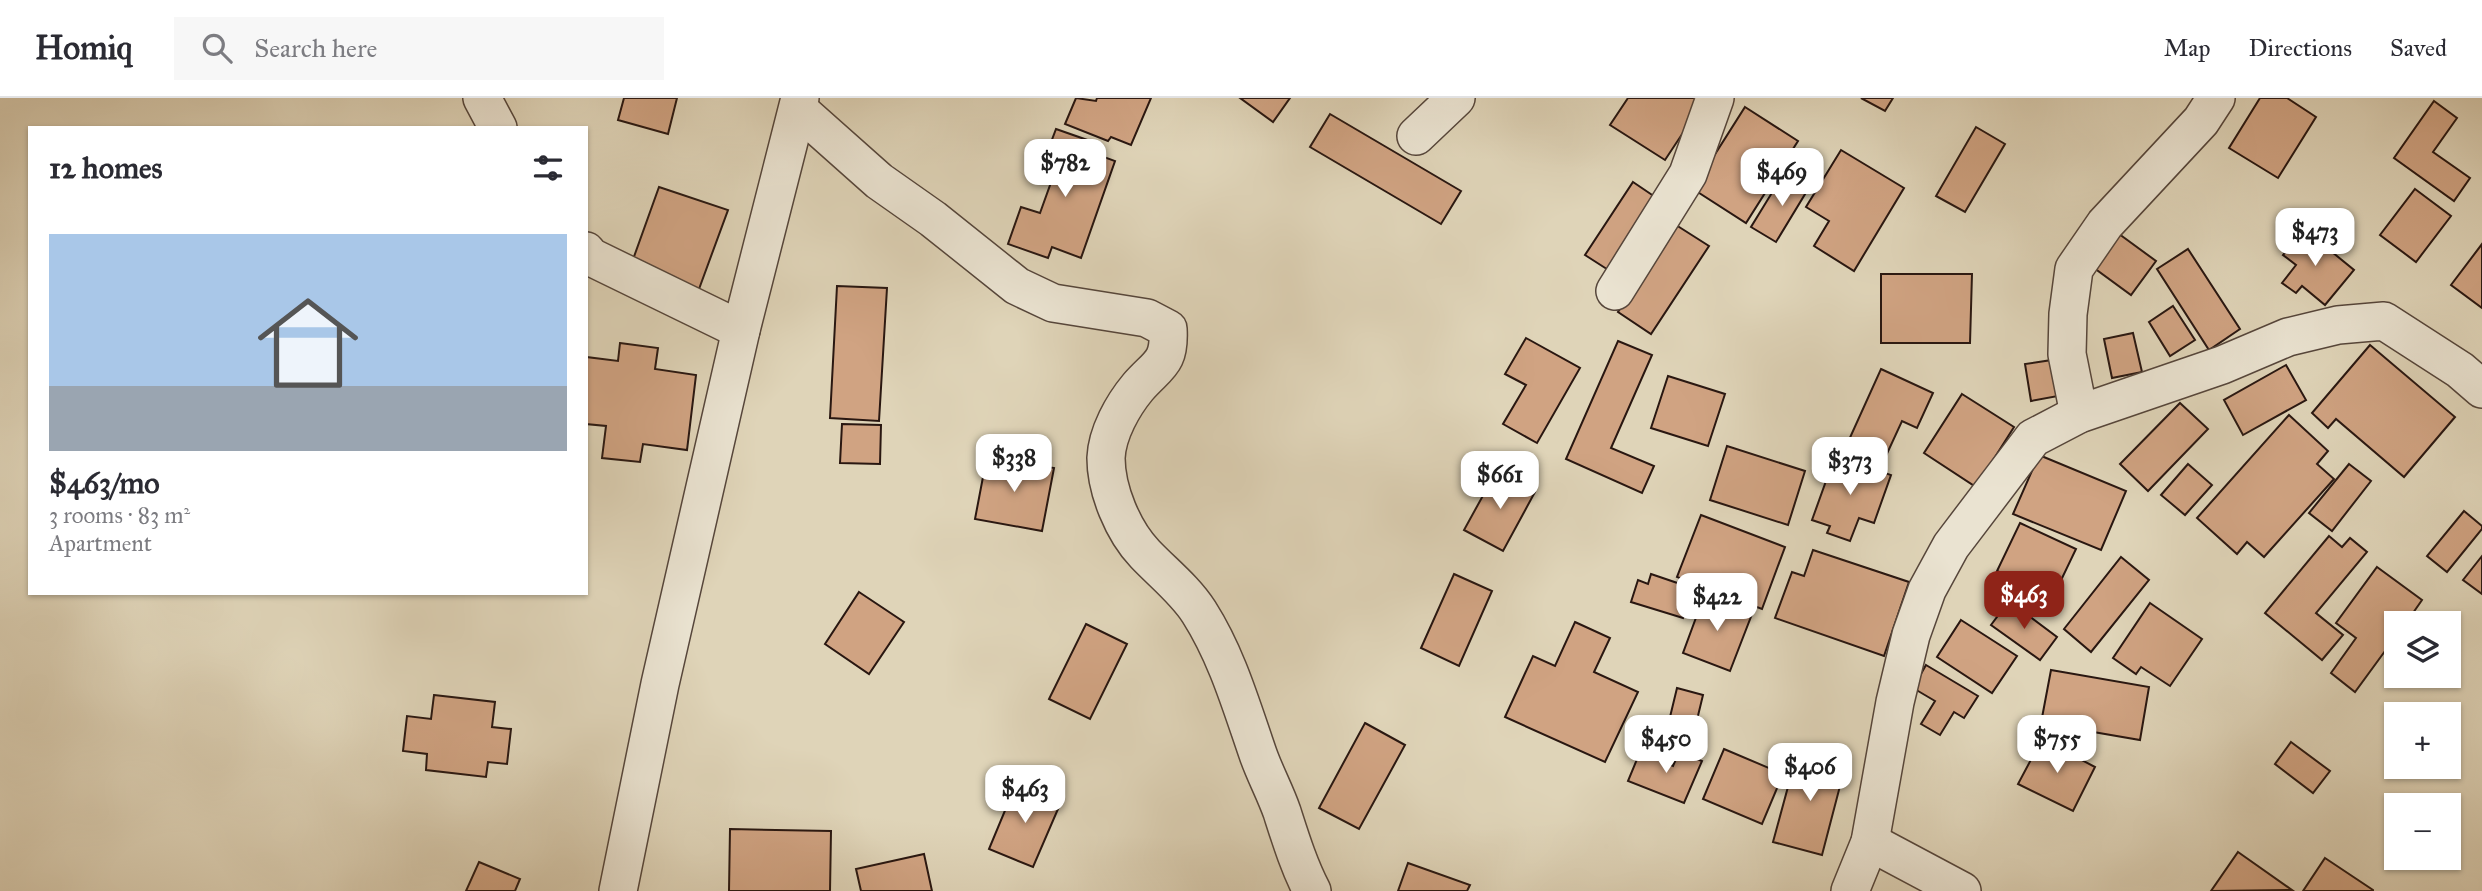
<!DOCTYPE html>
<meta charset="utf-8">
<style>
body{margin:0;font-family:"IM FELL Great Primer",serif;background:#f7f7f7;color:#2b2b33;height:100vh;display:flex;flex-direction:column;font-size:26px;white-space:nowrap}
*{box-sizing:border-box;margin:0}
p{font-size:23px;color:#7c7c81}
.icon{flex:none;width:38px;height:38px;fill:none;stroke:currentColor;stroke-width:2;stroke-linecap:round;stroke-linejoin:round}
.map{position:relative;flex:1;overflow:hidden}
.side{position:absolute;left:28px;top:28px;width:560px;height:469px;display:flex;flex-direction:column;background:#fff;border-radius:0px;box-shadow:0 2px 5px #0004}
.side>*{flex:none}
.tools{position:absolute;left:2384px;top:513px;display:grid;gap:14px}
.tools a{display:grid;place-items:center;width:77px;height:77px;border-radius:0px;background:#fff;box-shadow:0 2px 5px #0004;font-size:35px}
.price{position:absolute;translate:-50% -60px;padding:0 16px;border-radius:14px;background:#fff;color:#222;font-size:23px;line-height:46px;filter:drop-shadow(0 2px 4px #0008)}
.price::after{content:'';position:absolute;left:50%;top:42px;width:21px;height:16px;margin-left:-10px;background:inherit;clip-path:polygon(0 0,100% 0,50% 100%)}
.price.active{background:#8f2418;color:#fff}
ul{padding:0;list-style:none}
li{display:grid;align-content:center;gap:14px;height:371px;padding:0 21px}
li span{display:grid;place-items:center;height:217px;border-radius:0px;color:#555}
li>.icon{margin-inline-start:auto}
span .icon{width:126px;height:126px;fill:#fffc;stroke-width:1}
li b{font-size:30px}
h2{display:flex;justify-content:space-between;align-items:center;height:84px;padding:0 21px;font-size:30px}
header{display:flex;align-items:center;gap:42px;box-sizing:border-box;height:98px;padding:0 35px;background:#fff;border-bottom:2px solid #e1e1e2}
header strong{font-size:33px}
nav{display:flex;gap:38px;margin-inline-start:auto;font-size:24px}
.search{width:490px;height:63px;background:#f7f7f7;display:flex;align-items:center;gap:18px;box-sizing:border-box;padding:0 24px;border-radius:0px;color:#7c7c81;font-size:26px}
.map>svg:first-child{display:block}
.building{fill:#d0a382;stroke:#291711;stroke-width:2}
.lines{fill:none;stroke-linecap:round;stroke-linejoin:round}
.street-casing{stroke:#56463b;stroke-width:40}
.street{stroke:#eae3d1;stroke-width:37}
</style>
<header>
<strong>Homiq</strong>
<div class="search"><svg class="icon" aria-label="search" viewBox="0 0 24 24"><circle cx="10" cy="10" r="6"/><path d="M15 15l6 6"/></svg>Search here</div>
<nav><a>Map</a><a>Directions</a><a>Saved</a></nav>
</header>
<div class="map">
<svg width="2482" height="793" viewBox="0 0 2482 793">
<rect width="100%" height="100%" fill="#dfd4b8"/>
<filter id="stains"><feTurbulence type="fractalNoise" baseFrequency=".00286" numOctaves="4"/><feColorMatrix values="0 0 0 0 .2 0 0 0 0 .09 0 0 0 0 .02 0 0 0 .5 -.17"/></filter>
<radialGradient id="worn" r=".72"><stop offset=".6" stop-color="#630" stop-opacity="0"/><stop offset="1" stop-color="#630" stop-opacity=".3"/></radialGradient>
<g class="building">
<path d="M 624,0 L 677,0 L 668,36 L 618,22 Z"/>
<path d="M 1076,0 L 1096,3 L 1097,0 L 1151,0 L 1131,47 L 1111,39 L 1108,43 L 1065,26 Z"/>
<path d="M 1240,0 L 1290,0 L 1273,24 Z"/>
<path d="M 1628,0 L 1706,0 L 1665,62 L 1610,27 Z"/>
<path d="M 1861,0 L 1893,0 L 1885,13 Z"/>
<path d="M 2260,0 L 2287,0 L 2316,19 L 2278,80 L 2229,50 Z"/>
<path d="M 2434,3 L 2457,20 L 2433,54 L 2470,80 L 2454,103 L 2394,60 Z"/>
<path d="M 1745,9 L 1798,43 L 1746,125 L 1693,91 Z"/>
<path d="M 1330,16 L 1461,93 L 1441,126 L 1310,49 Z"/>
<path d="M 1976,29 L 2005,46 L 1965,114 L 1936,98 Z"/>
<path d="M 1056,31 L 1093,44 L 1090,54 L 1115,63 L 1081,160 L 1052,149 L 1048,160 L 1008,146 L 1021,109 L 1040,115 L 1054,76 L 1041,71 Z"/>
<path d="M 1841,52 L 1904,90 L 1854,173 L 1814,148 L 1829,123 L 1806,109 Z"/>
<path d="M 1803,70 L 1816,78 L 1776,144 L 1751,129 L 1773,93 L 1785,100 Z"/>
<path d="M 1633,84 L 1661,103 L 1613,175 L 1585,157 Z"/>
<path d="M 659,89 L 728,112 L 699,191 L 631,167 Z"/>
<path d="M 2415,91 L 2451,118 L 2416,164 L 2380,137 Z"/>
<path d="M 1676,127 L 1709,148 L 1651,236 L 1618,214 Z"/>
<path d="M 2304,131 L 2354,172 L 2325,207 L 2302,188 L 2296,195 L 2282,185 L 2296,167 L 2283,157 Z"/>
<path d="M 2115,133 L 2156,163 L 2131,197 L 2090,167 Z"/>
<path d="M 2482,146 L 2482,210 L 2451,187 Z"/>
<path d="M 2188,151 L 2240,231 L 2209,252 L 2157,171 Z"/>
<path d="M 1881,176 L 1972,176 L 1970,245 L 1881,245 Z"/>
<path d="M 837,188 L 887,190 L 879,323 L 830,320 Z"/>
<path d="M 2173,208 L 2195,242 L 2170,258 L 2149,224 Z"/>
<path d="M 2133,235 L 2142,274 L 2112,280 L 2104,241 Z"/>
<path d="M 1526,240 L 1580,270 L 1537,345 L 1503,326 L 1526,287 L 1505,276 Z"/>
<path d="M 1618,243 L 1652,257 L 1611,350 L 1654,368 L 1642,395 L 1566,361 Z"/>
<path d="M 620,245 L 658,250 L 655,271 L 696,277 L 687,352 L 643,346 L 640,364 L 602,360 L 606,328 L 586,326 L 586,259 L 618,263 Z"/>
<path d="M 2370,247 L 2455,319 L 2404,379 L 2336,321 L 2328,330 L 2312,315 Z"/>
<path d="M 2052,262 L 2058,298 L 2031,303 L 2025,266 Z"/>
<path d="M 2286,267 L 2306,302 L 2243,337 L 2224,302 Z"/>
<path d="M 1881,271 L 1933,295 L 1917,330 L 1902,323 L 1885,360 L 1848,344 Z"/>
<path d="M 1668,278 L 1725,296 L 1708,348 L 1651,330 Z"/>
<path d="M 1962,296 L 2014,329 L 1976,389 L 1924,355 Z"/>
<path d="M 2180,305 L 2208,331 L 2148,393 L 2120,366 Z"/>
<path d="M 2289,317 L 2328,353 L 2317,366 L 2334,381 L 2264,459 L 2247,444 L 2237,456 L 2197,420 Z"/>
<path d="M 842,326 L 881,327 L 880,366 L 840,365 Z"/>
<path d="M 1727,348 L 1805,373 L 1788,427 L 1710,402 Z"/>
<path d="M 2039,357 L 2126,393 L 2101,452 L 2013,416 Z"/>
<path d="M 987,358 L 1054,370 L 1042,433 L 975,421 Z"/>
<path d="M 1835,358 L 1891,377 L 1874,425 L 1859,420 L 1850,443 L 1827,435 L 1830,428 L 1812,422 Z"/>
<path d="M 2188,366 L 2212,387 L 2185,417 L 2161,397 Z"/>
<path d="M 2349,366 L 2371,383 L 2332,433 L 2309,415 Z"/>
<path d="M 1496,374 L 1535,394 L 1503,453 L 1464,432 Z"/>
<path d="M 2464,413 L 2482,428 L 2482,431 L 2447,474 L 2427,458 Z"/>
<path d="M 1701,417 L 1785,449 L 1762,511 L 1677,479 Z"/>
<path d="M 2020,425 L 2076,451 L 2053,499 L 1997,473 Z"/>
<path d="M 2329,438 L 2342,449 L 2350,440 L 2367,454 L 2316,515 L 2343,537 L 2322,562 L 2265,515 Z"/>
<path d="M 1813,452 L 1909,484 L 1884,558 L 1775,520 L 1792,474 L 1804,478 Z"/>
<path d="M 2482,458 L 2482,496 L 2463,482 Z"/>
<path d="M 2121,459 L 2149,482 L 2091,554 L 2064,531 Z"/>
<path d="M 2377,469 L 2422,502 L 2406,525 L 2396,525 L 2396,538 L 2355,594 L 2331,575 L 2356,540 L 2336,525 Z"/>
<path d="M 1454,476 L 1492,493 L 1459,568 L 1421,550 Z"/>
<path d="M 1651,476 L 1692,490 L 1683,520 L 1631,504 L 1638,482 L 1648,486 Z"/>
<path d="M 859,494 L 904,524 L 869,576 L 825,546 Z"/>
<path d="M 1704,498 L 1752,516 L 1730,573 L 1683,555 Z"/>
<path d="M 2009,503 L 2057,539 L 2040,562 L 1991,527 Z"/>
<path d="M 2150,505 L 2202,541 L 2170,588 L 2141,569 L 2136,576 L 2113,560 Z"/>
<path d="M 1961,522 L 2017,558 L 1992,595 L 1937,559 Z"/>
<path d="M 1575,524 L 1610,540 L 1594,574 L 1638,594 L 1605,664 L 1505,619 L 1533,558 L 1555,568 Z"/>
<path d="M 1086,526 L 1127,546 L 1090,621 L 1049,601 Z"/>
<path d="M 1926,567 L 1978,598 L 1964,620 L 1954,614 L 1940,637 L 1921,626 L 1935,603 L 1913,590 Z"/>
<path d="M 2051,572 L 2149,589 L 2140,642 L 2041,625 Z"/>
<path d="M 1677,590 L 1703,597 L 1696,626 L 1670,619 Z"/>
<path d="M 434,597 L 495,604 L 492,629 L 511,631 L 507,666 L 488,664 L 486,679 L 426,672 L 427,656 L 403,653 L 407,618 L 431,621 Z"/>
<path d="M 1365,625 L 1405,647 L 1359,731 L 1319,710 Z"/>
<path d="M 2042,641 L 2095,669 L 2073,713 L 2018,686 Z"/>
<path d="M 2291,644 L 2330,673 L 2313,695 L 2275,666 Z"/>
<path d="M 1724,651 L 1783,676 L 1762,726 L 1703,701 Z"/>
<path d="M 1798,652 L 1846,665 L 1822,757 L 1773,744 Z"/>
<path d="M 1640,654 L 1673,668 L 1679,654 L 1702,663 L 1684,705 L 1628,683 Z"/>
<path d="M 1016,686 L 1061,704 L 1033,769 L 989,751 Z"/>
<path d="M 730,731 L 831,733 L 830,793 L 729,793 Z"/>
<path d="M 2238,754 L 2292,792 L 2211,793 Z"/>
<path d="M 924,756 L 932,793 L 861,793 L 856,771 Z"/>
<path d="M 2325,760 L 2373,792 L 2373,793 L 2303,793 Z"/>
<path d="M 479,764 L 520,781 L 515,793 L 466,793 Z"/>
<path d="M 1408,765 L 1470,787 L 1467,793 L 1398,793 Z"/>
</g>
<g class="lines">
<defs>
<g id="street">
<path d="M 482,0 L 498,30"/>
<path d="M 798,11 L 879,83 L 933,121 L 1017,188 L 1053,205 L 1147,220 L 1168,231 C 1170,266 1158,266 1138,289 C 1123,307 1107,335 1106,360 C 1106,392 1123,433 1145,456 C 1163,475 1185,492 1199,514 C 1227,558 1241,607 1258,656 C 1265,676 1275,694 1282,714 C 1291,742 1299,768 1312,793"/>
<path d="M 1416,38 L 1456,0"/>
<path d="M 586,153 L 591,159 L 741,232"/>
<path d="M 1615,193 L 1688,76 L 1715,0"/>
<path d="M 2079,316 L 2067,256 L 2068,216 L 2074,171 L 2105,126 L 2201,23 L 2216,0"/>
<path d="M 1870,744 L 1962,793"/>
<path d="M 618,793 L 660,586 L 741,232 L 800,0"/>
<path d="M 1850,793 L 1870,744 L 1895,604 L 1911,537 L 1927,492 L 1951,448 L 2033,340 L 2079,316 L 2222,267 L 2288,239 L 2338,227 L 2384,223 L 2460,272 L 2482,291"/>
</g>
</defs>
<use href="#street" class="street-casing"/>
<use href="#street" class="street"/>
</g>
<rect width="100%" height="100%" filter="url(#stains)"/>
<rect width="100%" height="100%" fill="url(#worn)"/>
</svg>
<div class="tools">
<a><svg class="icon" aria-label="layers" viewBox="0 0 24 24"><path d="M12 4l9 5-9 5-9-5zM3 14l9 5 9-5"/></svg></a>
<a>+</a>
<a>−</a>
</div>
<b class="price" style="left:1065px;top:101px">$782</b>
<b class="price" style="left:1782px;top:110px">$469</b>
<b class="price" style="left:2315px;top:170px">$473</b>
<b class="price" style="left:1014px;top:396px">$338</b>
<b class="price" style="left:1850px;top:399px">$373</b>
<b class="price" style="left:1500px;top:413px">$661</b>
<b class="price active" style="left:2024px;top:533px">$463</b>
<b class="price" style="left:1717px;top:535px">$422</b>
<b class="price" style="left:1666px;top:677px">$450</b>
<b class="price" style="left:2057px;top:677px">$755</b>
<b class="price" style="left:1810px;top:705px">$406</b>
<b class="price" style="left:1025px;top:727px">$463</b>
<section class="side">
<h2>12 homes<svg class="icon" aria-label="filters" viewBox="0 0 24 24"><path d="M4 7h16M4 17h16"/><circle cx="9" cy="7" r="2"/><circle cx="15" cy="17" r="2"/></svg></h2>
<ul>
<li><span style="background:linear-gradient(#a9c7e8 70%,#9aa5b1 0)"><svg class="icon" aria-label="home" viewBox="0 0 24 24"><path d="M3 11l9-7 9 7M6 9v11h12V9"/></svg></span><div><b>$463/mo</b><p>3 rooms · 83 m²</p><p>Apartment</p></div></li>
</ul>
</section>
</div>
